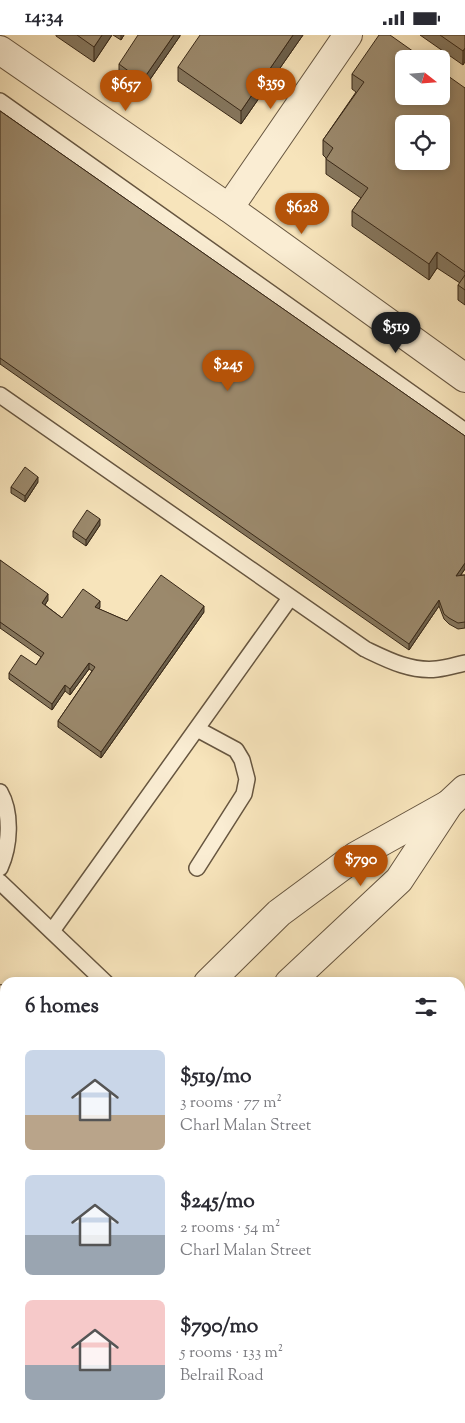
<!DOCTYPE html>
<meta charset="utf-8">
<style>
body{margin:0;font-family:"Sorts Mill Goudy",serif;background:#f2f2f3;color:#2b2b33;height:100vh;display:flex;flex-direction:column;font-size:19px;white-space:nowrap}
*{box-sizing:border-box;margin:0}
p{font-size:16px;color:#7c7c81}
.icon{flex:none;width:28px;height:28px;fill:none;stroke:currentColor;stroke-width:2;stroke-linecap:round;stroke-linejoin:round}
.map{position:relative;flex:1;overflow:hidden}
.drawer{position:absolute;left:0px;top:942px;width:465px;height:446px;display:flex;flex-direction:column;background:#fff;border-radius:15px 15px 0 0;box-shadow:0 2px 8px #0003}
.drawer>*{flex:none}
.needle{width:32px;rotate:107deg}
.tools{position:absolute;left:395px;top:15px;display:grid;gap:10px}
.tools a{display:grid;place-items:center;width:55px;height:55px;border-radius:8px;background:#fff;box-shadow:0 2px 8px #0003;font-size:25px}
.price{position:absolute;translate:-50% -42px;padding:0 11px;border-radius:18px;background:#b45309;color:#fff;font-size:16px;line-height:32px;filter:drop-shadow(0 1px 2px #0008)}
.price::after{content:'';position:absolute;left:50%;top:30px;width:15px;height:11px;margin-left:-8px;background:inherit;clip-path:polygon(0 0,100% 0,50% 100%)}
.price.on{background:#222;color:#fff}
ul{padding:0;list-style:none}
li{display:flex;align-items:center;gap:15px;height:125px;padding:0 25px}
li span{display:grid;place-items:center;flex:none;width:140px;height:100px;border-radius:8px;color:#555}
li>.icon{margin-inline-start:auto}
span .icon{width:60px;height:60px;fill:#fffc;stroke-width:1}
li b{font-size:21px}
h2{display:flex;justify-content:space-between;align-items:center;height:60px;padding:0 25px;font-size:21px}
.status{display:flex;justify-content:space-between;align-items:center;height:35px;padding:0 25px;background:#fff;direction:ltr}
.status svg{height:14px;fill:currentColor}
.map>svg:first-child{display:block}
.lines{fill:none;stroke-linecap:round;stroke-linejoin:round}
.service-casing{stroke:#675640;stroke-width:18}
.minor-casing{stroke:#675640;stroke-width:30}
.primary-casing{stroke:#372717;stroke-width:30}
.service{stroke:#faedd3;stroke-width:15}
.minor{stroke:#faedd3;stroke-width:28}
.primary{stroke:#f7e4bb;stroke-width:28}
.wall{fill:#85765d;stroke:#372717}
.shaded-wall{fill:#6c604c;stroke:#372717}
.building{fill:#9b896c;stroke:#372717;fill-rule:evenodd}
</style>
<div class="status"><b>14:34</b><svg viewBox="0 0 49 12"><path d="M0 12V9h3v3zM5 12V6h3v6zM10 12V3h3v9zM15 12V0h3v12zM26 1h20v11H26zM47 4h2v5h-2z"/></svg></div>
<div class="map">
<svg width="465" height="1388" viewBox="0 0 465 1388">
<rect width="100%" height="100%" fill="#f7e4bb"/>
<filter id="stains"><feTurbulence type="fractalNoise" baseFrequency=".004" numOctaves="4"/><feColorMatrix values="0 0 0 0 .2 0 0 0 0 .09 0 0 0 0 .02 0 0 0 .5 -.17"/></filter>
<radialGradient id="worn" r=".72"><stop offset=".6" stop-color="#630" stop-opacity="0"/><stop offset="1" stop-color="#630" stop-opacity=".3"/></radialGradient>
<g class="lines">
<defs>
<g id="service">
<path d="M 0,66 L 465,396"/>
<path d="M 0,360 L 365,614 C 388,625 411,637 437,634 C 447,633 456,630 465,628"/>
<path d="M 0,757 C 12,778 10,811 0,833"/>
<path d="M 197,833 L 244,759 L 247,744 L 242,725 L 236,715 L 197,694"/>
<path d="M 0,847 L 106,948"/>
<path d="M 52,896 L 290,563"/>
<path d="M 0,958 L 5,958"/>
<path d="M 0,1032 L 4,1040 L 5,1050"/>
<path d="M 0,1085 L 5,1073"/>
<path d="M 463,1388 L 465,1382"/>
</g>
<g id="minor">
<path d="M 0,15 L 229,173 L 465,343"/>
<path d="M 229,173 L 348,0"/>
<path d="M 208,948 L 279,878 L 356,821 L 449,769"/>
<path d="M 289,948 L 399,845 L 449,769 L 465,754"/>
<path d="M 0,1144 L 5,1140"/>
<path d="M 0,1227 L 5,1223"/>
</g>
<path id="primary" d="M 0,1264 L 5,1246"/>
</defs>
<use href="#service" class="service-casing"/>
<use href="#minor" class="minor-casing"/>
<use href="#primary" class="primary-casing"/>
<use href="#service" class="service"/>
<use href="#minor" class="minor"/>
<use href="#primary" class="primary"/>
</g>
<g class="wall">
<path d="M 56,0 L 112,0 L 94,27 L 56,1 Z"/>
<path d="M 113,0 L 124,0 L 121,5 Z"/>
<path d="M 180,0 L 180,1 L 142,56 L 119,40 L 119,29 Z"/>
<path d="M 303,0 L 241,89 L 178,46 L 178,32 Z"/>
<path d="M 420,0 L 465,0 L 463,30 Z"/>
<path d="M 352,39 L 465,53 L 465,270 L 458,265 L 458,250 L 460,248 L 437,233 L 429,245 L 352,191 L 352,176 L 361,163 L 326,139 L 326,123 L 323,120 L 323,105 L 356,57 L 352,54 Z"/>
<path d="M 0,76 L 465,401 L 465,534 L 461,540 L 465,540 L 465,593 L 458,594 L 449,589 L 444,584 L 439,571 L 409,615 L 0,329 Z"/>
<path d="M 38,447 L 25,467 L 11,458 L 11,452 Z"/>
<path d="M 100,490 L 86,511 L 73,502 L 73,496 Z"/>
<path d="M 0,525 L 48,565 L 45,570 L 62,583 L 100,572 L 99,574 L 127,586 L 204,577 L 101,723 L 58,692 L 58,686 L 92,636 L 89,634 L 70,660 L 65,656 L 52,675 L 9,644 L 9,638 L 36,630 L 41,622 L 0,593 Z"/>
</g>
<g class="shaded-wall">
<path d="M 102,0 L 112,0 L 94,27 L 94,12 Z"/>
<path d="M 121,0 L 124,0 L 121,5 Z"/>
<path d="M 174,0 L 180,0 L 180,1 L 142,56 L 142,46 Z"/>
<path d="M 293,0 L 303,0 L 241,89 L 241,76 Z"/>
<path d="M 465,13 L 465,27 L 463,30 L 463,16 Z"/>
<path d="M 437,217 L 437,233 L 429,245 L 429,229 Z"/>
<path d="M 38,442 L 38,447 L 25,467 L 25,461 Z"/>
<path d="M 100,484 L 100,490 L 86,511 L 86,505 Z"/>
<path d="M 465,528 L 465,534 L 456,546 L 456,541 Z"/>
<path d="M 48,559 L 48,565 L 42,574 L 42,568 Z"/>
<path d="M 439,565 L 439,571 L 409,615 L 409,609 Z"/>
<path d="M 100,566 L 100,572 L 95,578 L 95,572 Z"/>
<path d="M 204,571 L 204,577 L 101,723 L 101,717 Z"/>
<path d="M 89,628 L 89,634 L 70,660 L 70,654 Z"/>
<path d="M 65,650 L 65,656 L 52,675 L 52,669 Z"/>
</g>
<g class="building">
<path d="M 77,0 L 102,0 L 94,12 Z"/>
<path d="M 138,0 L 174,0 L 142,46 L 119,29 Z"/>
<path d="M 200,0 L 293,0 L 241,76 L 178,32 Z"/>
<path d="M 379,0 L 390,0 L 424,24 L 404,24 L 404,61 L 441,61 L 441,36 L 465,53 L 465,237 L 437,217 L 429,229 L 352,176 L 368,153 L 326,124 L 333,113 L 323,105 L 364,47 L 352,39 ZM 404,89 L 441,89 L 441,126 L 404,126 Z"/>
<path d="M 440,0 L 465,0 L 465,13 L 463,16 Z"/>
<path d="M 0,76 L 465,401 L 465,528 L 456,541 L 465,540 L 465,587 L 458,588 L 449,583 L 444,579 L 439,565 L 409,609 L 0,323 Z"/>
<path d="M 465,240 L 465,255 L 458,250 Z"/>
<path d="M 25,432 L 38,442 L 25,461 L 11,452 Z"/>
<path d="M 87,475 L 100,484 L 86,505 L 73,496 Z"/>
<path d="M 0,525 L 48,559 L 42,568 L 62,583 L 83,554 L 100,566 L 95,572 L 127,586 L 161,540 L 204,571 L 101,717 L 58,686 L 95,632 L 89,628 L 70,654 L 65,650 L 52,669 L 9,638 L 21,620 L 36,630 L 44,618 L 0,587 Z"/>
</g>
<rect width="100%" height="100%" filter="url(#stains)"/>
<rect width="100%" height="100%" fill="url(#worn)"/>
</svg>
<div class="tools">
<a><svg class="needle" viewBox="-14 -14 28 28"><path d="M0-13l5 13h-10z" fill="#e53935"/><path d="M0 13l5-13h-10z" fill="#7c7c81"/></svg></a>
<a><svg class="icon" aria-label="locate" viewBox="0 0 24 24"><circle cx="12" cy="12" r="6"/><path d="M12 2v4M12 18v4M2 12h4M18 12h4"/></svg></a>
</div>
<b class="price" style="left:271px;top:75px">$359</b>
<b class="price" style="left:126px;top:77px">$657</b>
<b class="price" style="left:302px;top:200px">$628</b>
<b class="price on" style="left:396px;top:319px">$519</b>
<b class="price" style="left:228px;top:357px">$245</b>
<b class="price" style="left:361px;top:852px">$790</b>
<section class="drawer">
<h2>6 homes<svg class="icon" aria-label="filters" viewBox="0 0 24 24"><path d="M4 7h16M4 17h16"/><circle cx="9" cy="7" r="2"/><circle cx="15" cy="17" r="2"/></svg></h2>
<ul>
<li><span style="background:linear-gradient(#c9d6e8 65%,#b9a48a 0)"><svg class="icon" aria-label="home" viewBox="0 0 24 24"><path d="M3 11l9-7 9 7M6 9v11h12V9"/></svg></span><div><b>$519/mo</b><p>3 rooms · 77 m²</p><p>Charl Malan Street</p></div></li>
<li><span style="background:linear-gradient(#c9d6e8 60%,#9aa5b1 0)"><svg class="icon" aria-label="home" viewBox="0 0 24 24"><path d="M3 11l9-7 9 7M6 9v11h12V9"/></svg></span><div><b>$245/mo</b><p>2 rooms · 54 m²</p><p>Charl Malan Street</p></div></li>
<li><span style="background:linear-gradient(#f6c9c9 65%,#9aa5b1 0)"><svg class="icon" aria-label="home" viewBox="0 0 24 24"><path d="M3 11l9-7 9 7M6 9v11h12V9"/></svg></span><div><b>$790/mo</b><p>5 rooms · 133 m²</p><p>Belrail Road</p></div></li>
</ul>
</section>
</div>
